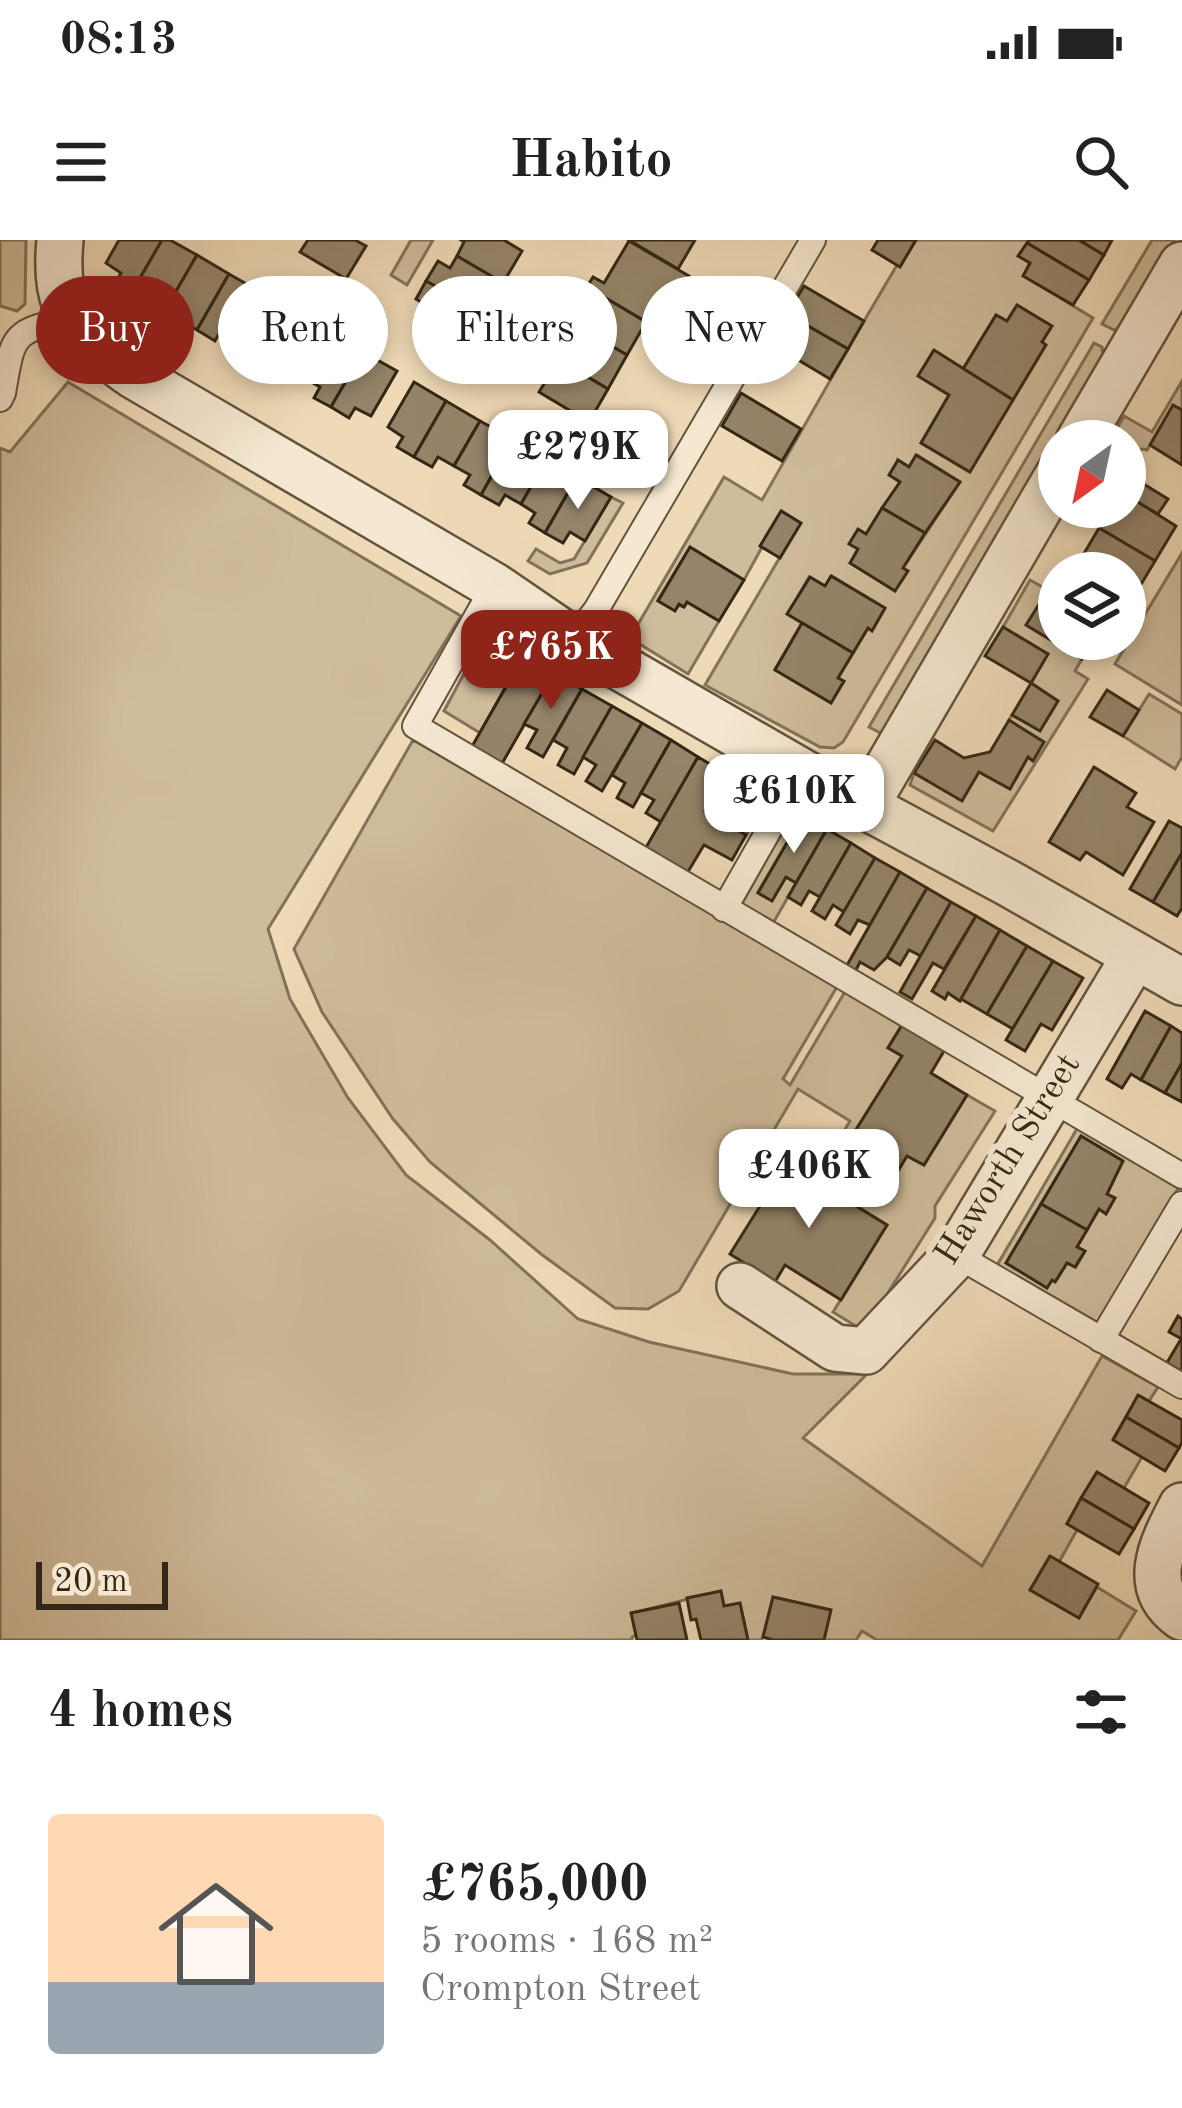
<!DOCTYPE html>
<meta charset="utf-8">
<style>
body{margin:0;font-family:"Old Standard TT",serif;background:#f6f6f6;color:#222;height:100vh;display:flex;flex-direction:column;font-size:45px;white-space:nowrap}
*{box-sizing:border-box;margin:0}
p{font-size:39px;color:#767676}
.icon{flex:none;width:66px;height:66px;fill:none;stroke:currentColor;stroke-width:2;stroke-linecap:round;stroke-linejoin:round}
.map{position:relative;height:1400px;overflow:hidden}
.details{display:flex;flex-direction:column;background:#fff;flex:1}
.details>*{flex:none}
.hud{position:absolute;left:36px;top:36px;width:1110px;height:108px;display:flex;gap:24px}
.needle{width:78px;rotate:213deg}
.tools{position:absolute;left:1038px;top:180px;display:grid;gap:24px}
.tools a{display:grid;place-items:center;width:108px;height:108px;border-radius:50%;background:#fff;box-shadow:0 6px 18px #0003;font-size:60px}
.scale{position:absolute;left:36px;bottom:30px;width:132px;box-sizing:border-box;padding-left:12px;border:6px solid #342715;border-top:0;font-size:33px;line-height:42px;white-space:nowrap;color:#342715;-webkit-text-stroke:9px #f5e7d0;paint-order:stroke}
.price{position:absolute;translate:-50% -102px;padding:0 27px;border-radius:24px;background:#fff;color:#222;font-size:39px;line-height:78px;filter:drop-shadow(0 3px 6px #0008)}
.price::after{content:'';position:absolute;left:50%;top:72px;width:36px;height:27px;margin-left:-18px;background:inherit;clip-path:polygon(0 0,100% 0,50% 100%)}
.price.active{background:#8f2418;color:#fff}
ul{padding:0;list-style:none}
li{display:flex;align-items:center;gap:36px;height:300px;padding:0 48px}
li span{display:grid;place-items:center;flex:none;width:336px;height:240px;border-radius:12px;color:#555}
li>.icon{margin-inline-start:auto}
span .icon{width:144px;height:144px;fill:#fffc;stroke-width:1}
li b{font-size:51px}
h2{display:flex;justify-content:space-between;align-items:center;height:144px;padding:0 48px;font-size:51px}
.chip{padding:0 42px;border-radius:54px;background:#fff;box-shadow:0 6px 18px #0003;font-size:42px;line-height:108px}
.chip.active{background:#8f2418;color:#fff}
.status{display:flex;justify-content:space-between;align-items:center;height:84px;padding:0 60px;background:#fff;direction:ltr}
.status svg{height:33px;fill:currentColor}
header{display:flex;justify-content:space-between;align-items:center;height:156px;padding:0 48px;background:#fff;font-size:54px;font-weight:800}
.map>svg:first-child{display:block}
.green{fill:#cfbc9b;stroke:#827258;stroke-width:3;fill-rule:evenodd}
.building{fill:#958469;stroke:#342715;stroke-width:3}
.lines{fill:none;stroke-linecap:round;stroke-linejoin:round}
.service-casing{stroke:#63543e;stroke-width:28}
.minor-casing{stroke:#63543e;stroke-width:50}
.service{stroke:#f5e7d0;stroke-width:24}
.minor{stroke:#f5e7d0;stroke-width:45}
.labels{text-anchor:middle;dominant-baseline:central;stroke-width:12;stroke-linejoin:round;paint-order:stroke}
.street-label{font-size:36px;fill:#342715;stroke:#f5e7d0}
</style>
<div class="status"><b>08:13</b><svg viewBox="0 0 49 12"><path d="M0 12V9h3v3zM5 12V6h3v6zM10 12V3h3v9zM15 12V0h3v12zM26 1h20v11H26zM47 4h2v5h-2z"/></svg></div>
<header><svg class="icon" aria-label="menu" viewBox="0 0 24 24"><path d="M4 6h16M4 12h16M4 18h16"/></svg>Habito<svg class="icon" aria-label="search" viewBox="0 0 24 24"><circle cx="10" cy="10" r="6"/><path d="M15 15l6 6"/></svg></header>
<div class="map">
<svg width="1182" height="1400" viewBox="0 0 1182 1400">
<rect width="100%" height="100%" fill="#efdab7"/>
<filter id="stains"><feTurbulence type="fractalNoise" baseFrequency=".00167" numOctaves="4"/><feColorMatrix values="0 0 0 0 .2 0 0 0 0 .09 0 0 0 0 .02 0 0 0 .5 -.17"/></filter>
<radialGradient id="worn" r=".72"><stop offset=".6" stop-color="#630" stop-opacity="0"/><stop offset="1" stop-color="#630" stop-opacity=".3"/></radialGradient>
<g class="green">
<path d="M 0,0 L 26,0 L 25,64 L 17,71 L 0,66 Z"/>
<path d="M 411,0 L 433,0 L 407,45 L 391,35 Z"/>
<path d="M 915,0 L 1029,0 L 1019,16 L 1030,23 L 1024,36 L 1093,78 L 843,502 L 834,508 L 820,507 L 705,445 L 800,283 L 782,271 L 744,340 L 690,307 L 658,360 L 684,367 L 687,362 L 719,381 L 688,434 L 630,398 L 724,237 L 762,260 L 864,81 L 897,25 ZM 1017,65 L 1051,86 L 969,232 L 921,203 L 949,155 L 919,136 L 933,111 L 963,129 L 996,75 L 1007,81 ZM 917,215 L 960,242 L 903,328 L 907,332 L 895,351 L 851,323 L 858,309 L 850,303 L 866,294 L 900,242 L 898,220 L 909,227 ZM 832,336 L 885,368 L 872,390 L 868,388 L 838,438 L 843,442 L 831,463 L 775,429 L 802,383 L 788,374 L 809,337 L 825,346 Z"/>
<path d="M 1152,0 L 1174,0 L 1124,84 L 1114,90 L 1102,84 Z"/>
<path d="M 1094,103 L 1102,107 L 1104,123 L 884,495 L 869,487 Z"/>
<path d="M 1182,141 L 1182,170 L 1173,166 L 1147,210 L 1143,209 L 1125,214 L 1125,201 L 1110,201 L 1124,176 L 1152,192 Z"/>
<path d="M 68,142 L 461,376 L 268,689 L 290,759 L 348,858 L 406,935 L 490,1000 L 578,1079 L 649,1102 L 793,1134 L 867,1134 L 803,1198 L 982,1326 L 1102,1116 L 1158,1147 L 1149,1161 L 1138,1156 L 1113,1199 L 1142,1217 L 1124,1248 L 1096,1233 L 1067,1283 L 1077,1290 L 1059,1322 L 1049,1317 L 1030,1350 L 1079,1378 L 1097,1347 L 1136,1371 L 1118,1400 L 877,1400 L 862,1391 L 856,1400 L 824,1400 L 830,1370 L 773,1357 L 763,1397 L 761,1400 L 748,1400 L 740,1364 L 724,1366 L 720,1351 L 632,1373 L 636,1395 L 632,1397 L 632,1400 L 0,1400 L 0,208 L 10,212 Z"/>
<path d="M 611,257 L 623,263 L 587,323 L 550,334 L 528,321 L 536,309 L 560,323 L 574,319 Z"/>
<path d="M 1182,313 L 1182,465 L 1115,424 Z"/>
<path d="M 1030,340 L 1048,350 L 1027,385 L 1082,419 L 1075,431 L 1088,439 L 993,591 L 910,545 L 914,533 L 979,532 L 1010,549 L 1028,517 L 1033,520 L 1009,480 L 1012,475 L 1040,490 L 1058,461 L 1031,443 L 1048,414 L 1003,387 Z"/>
<path d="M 491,383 L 529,405 L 480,493 L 444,471 Z"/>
<path d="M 1149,454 L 1182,474 L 1182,517 L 1175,529 L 1123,496 Z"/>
<path d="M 413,500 L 838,745 L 783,839 L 790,845 L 846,750 L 902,785 L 888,807 L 902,816 L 848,903 L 896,934 L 907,916 L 924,925 L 967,855 L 995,871 L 935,966 L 935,978 L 864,1091 L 833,1072 L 887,985 L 835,953 L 840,943 L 820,930 L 850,881 L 798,849 L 679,1051 L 648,1069 L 615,1068 L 541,1014 L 430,922 L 393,879 L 322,772 L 294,709 Z"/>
<path d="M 741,528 L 774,547 L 746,595 L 705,571 L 727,534 L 735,538 Z"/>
<path d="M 794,571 L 803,575 L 758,652 L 772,660 L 786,637 L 796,643 L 772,685 L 740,667 Z"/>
<path d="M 1078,887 L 1180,945 L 1099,1087 L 996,1027 ZM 1081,896 L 1122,920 L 1107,954 L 1114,958 L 1106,973 L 1099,969 L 1077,1007 L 1085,1011 L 1076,1027 L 1067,1023 L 1056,1041 L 1052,1040 L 1047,1048 L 1006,1023 Z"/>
</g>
<g class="building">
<path d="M 119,0 L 162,0 L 132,52 L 116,42 L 121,33 L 106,23 Z"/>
<path d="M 162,0 L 170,0 L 197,15 L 171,60 L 155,52 L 150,62 L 132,52 Z"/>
<path d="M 308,0 L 355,0 L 366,6 L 346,39 L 300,12 Z"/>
<path d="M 461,0 L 504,0 L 522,11 L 503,43 L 457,16 L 464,2 Z"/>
<path d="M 629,0 L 695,0 L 678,29 Z"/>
<path d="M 878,0 L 916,0 L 900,27 L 872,10 Z"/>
<path d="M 1029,0 L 1079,0 L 1104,15 L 1089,40 L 1027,3 Z"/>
<path d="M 1079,0 L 1112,0 L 1104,15 Z"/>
<path d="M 629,1 L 689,36 L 658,89 L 587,47 L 593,37 L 604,43 Z"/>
<path d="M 1027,3 L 1089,40 L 1073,65 L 1023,36 L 1030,23 L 1018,16 Z"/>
<path d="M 197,15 L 229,34 L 197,90 L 181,80 L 186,70 L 171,60 Z"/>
<path d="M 457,16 L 503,43 L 485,74 L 426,41 L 438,21 L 450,28 Z"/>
<path d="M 229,34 L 264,54 L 237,99 L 221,90 L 215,101 L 197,90 Z"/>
<path d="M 426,41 L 485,74 L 465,108 L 418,81 L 427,66 L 416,59 Z"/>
<path d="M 804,46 L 864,81 L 848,109 L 787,74 Z"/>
<path d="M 587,47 L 646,82 L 627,115 L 578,87 L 590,64 L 581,59 Z"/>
<path d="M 264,54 L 296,72 L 263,128 L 247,119 L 253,108 L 237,99 Z"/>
<path d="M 1017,65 L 1052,86 L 1042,102 L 1046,105 L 1013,160 L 963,129 L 996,75 L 1007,81 Z"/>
<path d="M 296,72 L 330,92 L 304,138 L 287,128 L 281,139 L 263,128 Z"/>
<path d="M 787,74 L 848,109 L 830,139 L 770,103 Z"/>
<path d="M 578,87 L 627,115 L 608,149 L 549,114 L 555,102 L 567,108 Z"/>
<path d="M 330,92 L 363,112 L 331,167 L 314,158 L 320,147 L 304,138 Z"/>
<path d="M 934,110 L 1013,160 L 970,232 L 921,203 L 949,155 L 918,136 Z"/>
<path d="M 363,112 L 397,131 L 371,176 L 355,168 L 349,178 L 331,167 Z"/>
<path d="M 549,114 L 608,149 L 589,182 L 539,152 L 552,131 L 542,125 Z"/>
<path d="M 414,142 L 446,161 L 414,217 L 397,207 L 403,197 L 388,187 Z"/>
<path d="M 741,153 L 801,189 L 782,221 L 722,186 Z"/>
<path d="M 446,161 L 480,181 L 454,226 L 438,217 L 432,227 L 414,217 Z"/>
<path d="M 1173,165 L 1182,170 L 1182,225 L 1150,205 Z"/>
<path d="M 480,181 L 513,199 L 481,255 L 464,245 L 470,235 L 454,226 Z"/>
<path d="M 513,199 L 547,219 L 521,264 L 505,255 L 499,265 L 481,255 Z"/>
<path d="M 916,215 L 960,242 L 925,293 L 882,268 L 900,242 L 889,235 L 898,220 L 909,227 Z"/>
<path d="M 547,219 L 577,237 L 545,293 L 529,283 L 535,273 L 521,264 Z"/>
<path d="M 577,237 L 611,257 L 585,301 L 570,292 L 563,303 L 545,293 Z"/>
<path d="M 1142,243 L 1168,259 L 1158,274 L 1132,259 Z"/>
<path d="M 1125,254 L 1176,286 L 1155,321 L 1099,288 L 1111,267 L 1125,267 Z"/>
<path d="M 882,268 L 925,293 L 903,328 L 908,331 L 895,351 L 850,323 L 858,309 L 849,304 L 858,289 L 866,294 Z"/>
<path d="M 781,271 L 801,283 L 780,318 L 760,306 Z"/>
<path d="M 1099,288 L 1155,321 L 1134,356 L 1125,350 L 1125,333 L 1097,333 L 1079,322 Z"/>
<path d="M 690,307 L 744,340 L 719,381 L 687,362 L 684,367 L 679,364 L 675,371 L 658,361 Z"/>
<path d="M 1074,319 L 1079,322 L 1097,333 L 1066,333 Z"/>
<path d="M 831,336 L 885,368 L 872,391 L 868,388 L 853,413 L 787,374 L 810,337 L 825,346 Z"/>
<path d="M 1048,350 L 1059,357 L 1059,399 L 1094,399 L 1082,419 L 1026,385 Z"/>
<path d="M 802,383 L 853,413 L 838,438 L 844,441 L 831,463 L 775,430 Z"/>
<path d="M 1003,387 L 1048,414 L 1031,443 L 985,416 Z"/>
<path d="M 524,415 L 554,433 L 500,527 L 470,510 Z"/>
<path d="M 554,433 L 582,449 L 543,517 L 527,508 L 537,490 L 524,484 Z"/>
<path d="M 1031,443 L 1058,461 L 1040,491 L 1012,475 Z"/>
<path d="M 582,449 L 612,466 L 574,534 L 558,525 L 567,508 L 553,500 Z"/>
<path d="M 1107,450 L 1139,470 L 1123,496 L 1090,477 Z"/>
<path d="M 612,466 L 642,483 L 602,551 L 586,541 L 596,525 L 583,517 Z"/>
<path d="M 1009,480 L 1044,502 L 1033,521 L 1028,517 L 1010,549 L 979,532 L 962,561 L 914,533 L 935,500 L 964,518 L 990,512 Z"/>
<path d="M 642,483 L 671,500 L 633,567 L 617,558 L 625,543 L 612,535 Z"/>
<path d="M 671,500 L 698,517 L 661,582 L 646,573 L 654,560 L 641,553 Z"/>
<path d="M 698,517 L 727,534 L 705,571 L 746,595 L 732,620 L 704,605 L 686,635 L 644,611 Z"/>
<path d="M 1094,527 L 1136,553 L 1127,567 L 1154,582 L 1123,635 L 1086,612 L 1080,620 L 1049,602 Z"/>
<path d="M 803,575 L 827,589 L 796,643 L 786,637 L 772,661 L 758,653 Z"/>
<path d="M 1169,581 L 1182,588 L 1182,613 L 1153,662 L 1130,649 Z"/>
<path d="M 827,589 L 851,603 L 820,657 L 809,651 L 801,665 L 788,657 Z"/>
<path d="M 851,603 L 875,618 L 844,672 L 833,665 L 825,679 L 812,671 Z"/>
<path d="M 1182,613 L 1182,668 L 1177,676 L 1153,662 Z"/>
<path d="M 875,618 L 900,632 L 870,685 L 858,680 L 850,694 L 836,685 Z"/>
<path d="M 900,632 L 927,648 L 887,717 L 874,730 L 860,722 L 855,732 L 846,727 Z"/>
<path d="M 927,648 L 951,662 L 921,716 L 909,710 L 900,725 L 887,717 Z"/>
<path d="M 951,662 L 976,676 L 944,729 L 933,723 L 912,759 L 900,752 Z"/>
<path d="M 976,676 L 1000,690 L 960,761 L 948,753 L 945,759 L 932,751 Z"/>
<path d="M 1000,690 L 1027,706 L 987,774 L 961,759 Z"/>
<path d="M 1027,706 L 1053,721 L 1013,789 L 987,774 Z"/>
<path d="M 1053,721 L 1083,738 L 1052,790 L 1041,784 L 1025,811 L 1006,800 Z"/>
<path d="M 1145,771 L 1171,786 L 1141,840 L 1131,834 L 1122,848 L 1107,839 Z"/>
<path d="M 902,785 L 944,811 L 931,833 L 967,855 L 924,925 L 907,916 L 896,934 L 847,904 L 902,816 L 888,808 Z"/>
<path d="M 1171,786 L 1182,793 L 1182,823 L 1165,853 L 1141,840 Z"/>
<path d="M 1182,823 L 1182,862 L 1165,853 Z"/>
<path d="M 1081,896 L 1123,921 L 1107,954 L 1115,958 L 1106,974 L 1099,969 L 1087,990 L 1041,964 Z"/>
<path d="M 793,913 L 841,944 L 835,953 L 887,985 L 841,1060 L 785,1025 L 775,1042 L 730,1014 Z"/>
<path d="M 1041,964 L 1087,990 L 1077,1007 L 1085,1011 L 1075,1027 L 1067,1023 L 1055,1042 L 1052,1040 L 1047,1048 L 1006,1023 Z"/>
<path d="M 1178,1076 L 1182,1079 L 1182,1099 L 1169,1092 Z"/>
<path d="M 1181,1099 L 1182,1099 L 1182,1136 L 1165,1126 Z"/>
<path d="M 1138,1155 L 1182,1180 L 1182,1202 L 1179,1208 L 1126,1177 Z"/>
<path d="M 1126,1177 L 1179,1208 L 1165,1231 L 1113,1200 Z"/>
<path d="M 1097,1232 L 1149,1263 L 1134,1289 L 1081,1258 Z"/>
<path d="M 1081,1258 L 1134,1289 L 1119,1314 L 1067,1284 Z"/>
<path d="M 1050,1316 L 1098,1344 L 1079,1378 L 1030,1350 Z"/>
<path d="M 721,1351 L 724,1366 L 740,1363 L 748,1400 L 701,1400 L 696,1379 L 691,1380 L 687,1358 Z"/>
<path d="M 773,1357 L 831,1370 L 824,1400 L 773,1400 L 763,1397 Z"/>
<path d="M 679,1363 L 687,1400 L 637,1400 L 631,1373 Z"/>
</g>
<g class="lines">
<defs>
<g id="service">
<path d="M 0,159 L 3,153 C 13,96 11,90 71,80"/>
<path d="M 494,346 L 415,486 L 1182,936"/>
<path d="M 573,400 L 596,370 L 813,0"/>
<path d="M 724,669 L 802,532"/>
<path d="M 956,1015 L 1182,1146"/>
<path d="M 1101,1100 L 1182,964"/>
</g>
<g id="minor">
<path d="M 60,0 C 53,73 77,95 133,135 L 494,346 L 573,400 L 802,532 L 1010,644 L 1182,742"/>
<path d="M 1079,201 L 1182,25"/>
<path d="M 866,565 L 1059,234"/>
<path d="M 740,1046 L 835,1108 L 866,1111 L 956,1015 L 1135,716"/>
<path d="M 1182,1266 C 1163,1303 1139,1346 1182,1377"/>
</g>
</defs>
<use href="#service" class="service-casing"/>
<use href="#minor" class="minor-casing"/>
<use href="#service" class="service"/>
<use href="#minor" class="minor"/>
</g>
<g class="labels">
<g class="street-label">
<text transform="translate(1009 920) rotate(-58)">Haworth Street</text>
</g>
</g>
<rect width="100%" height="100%" filter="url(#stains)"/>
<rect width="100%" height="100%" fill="url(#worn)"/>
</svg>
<div class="tools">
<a><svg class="needle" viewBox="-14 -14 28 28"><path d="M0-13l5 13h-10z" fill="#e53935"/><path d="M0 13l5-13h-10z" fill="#767676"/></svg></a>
<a><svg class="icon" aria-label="layers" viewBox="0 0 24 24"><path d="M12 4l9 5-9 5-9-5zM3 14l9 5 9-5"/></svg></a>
</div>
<div class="scale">20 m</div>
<b class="price" style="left:578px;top:272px">£279K</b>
<b class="price active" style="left:551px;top:472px">£765K</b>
<b class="price" style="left:794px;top:616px">£610K</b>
<b class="price" style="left:809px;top:991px">£406K</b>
<div class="hud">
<a class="chip active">Buy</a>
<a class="chip">Rent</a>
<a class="chip">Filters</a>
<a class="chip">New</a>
</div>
</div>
<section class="details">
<h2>4 homes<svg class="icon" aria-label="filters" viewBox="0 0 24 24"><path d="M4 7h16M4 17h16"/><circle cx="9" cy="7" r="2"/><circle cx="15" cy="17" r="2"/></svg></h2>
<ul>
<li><span style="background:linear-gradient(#ffd9b3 70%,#9aa5b1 0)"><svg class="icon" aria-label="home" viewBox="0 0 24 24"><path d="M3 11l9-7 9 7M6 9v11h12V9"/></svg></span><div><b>£765,000</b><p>5 rooms · 168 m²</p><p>Crompton Street</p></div></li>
</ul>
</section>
